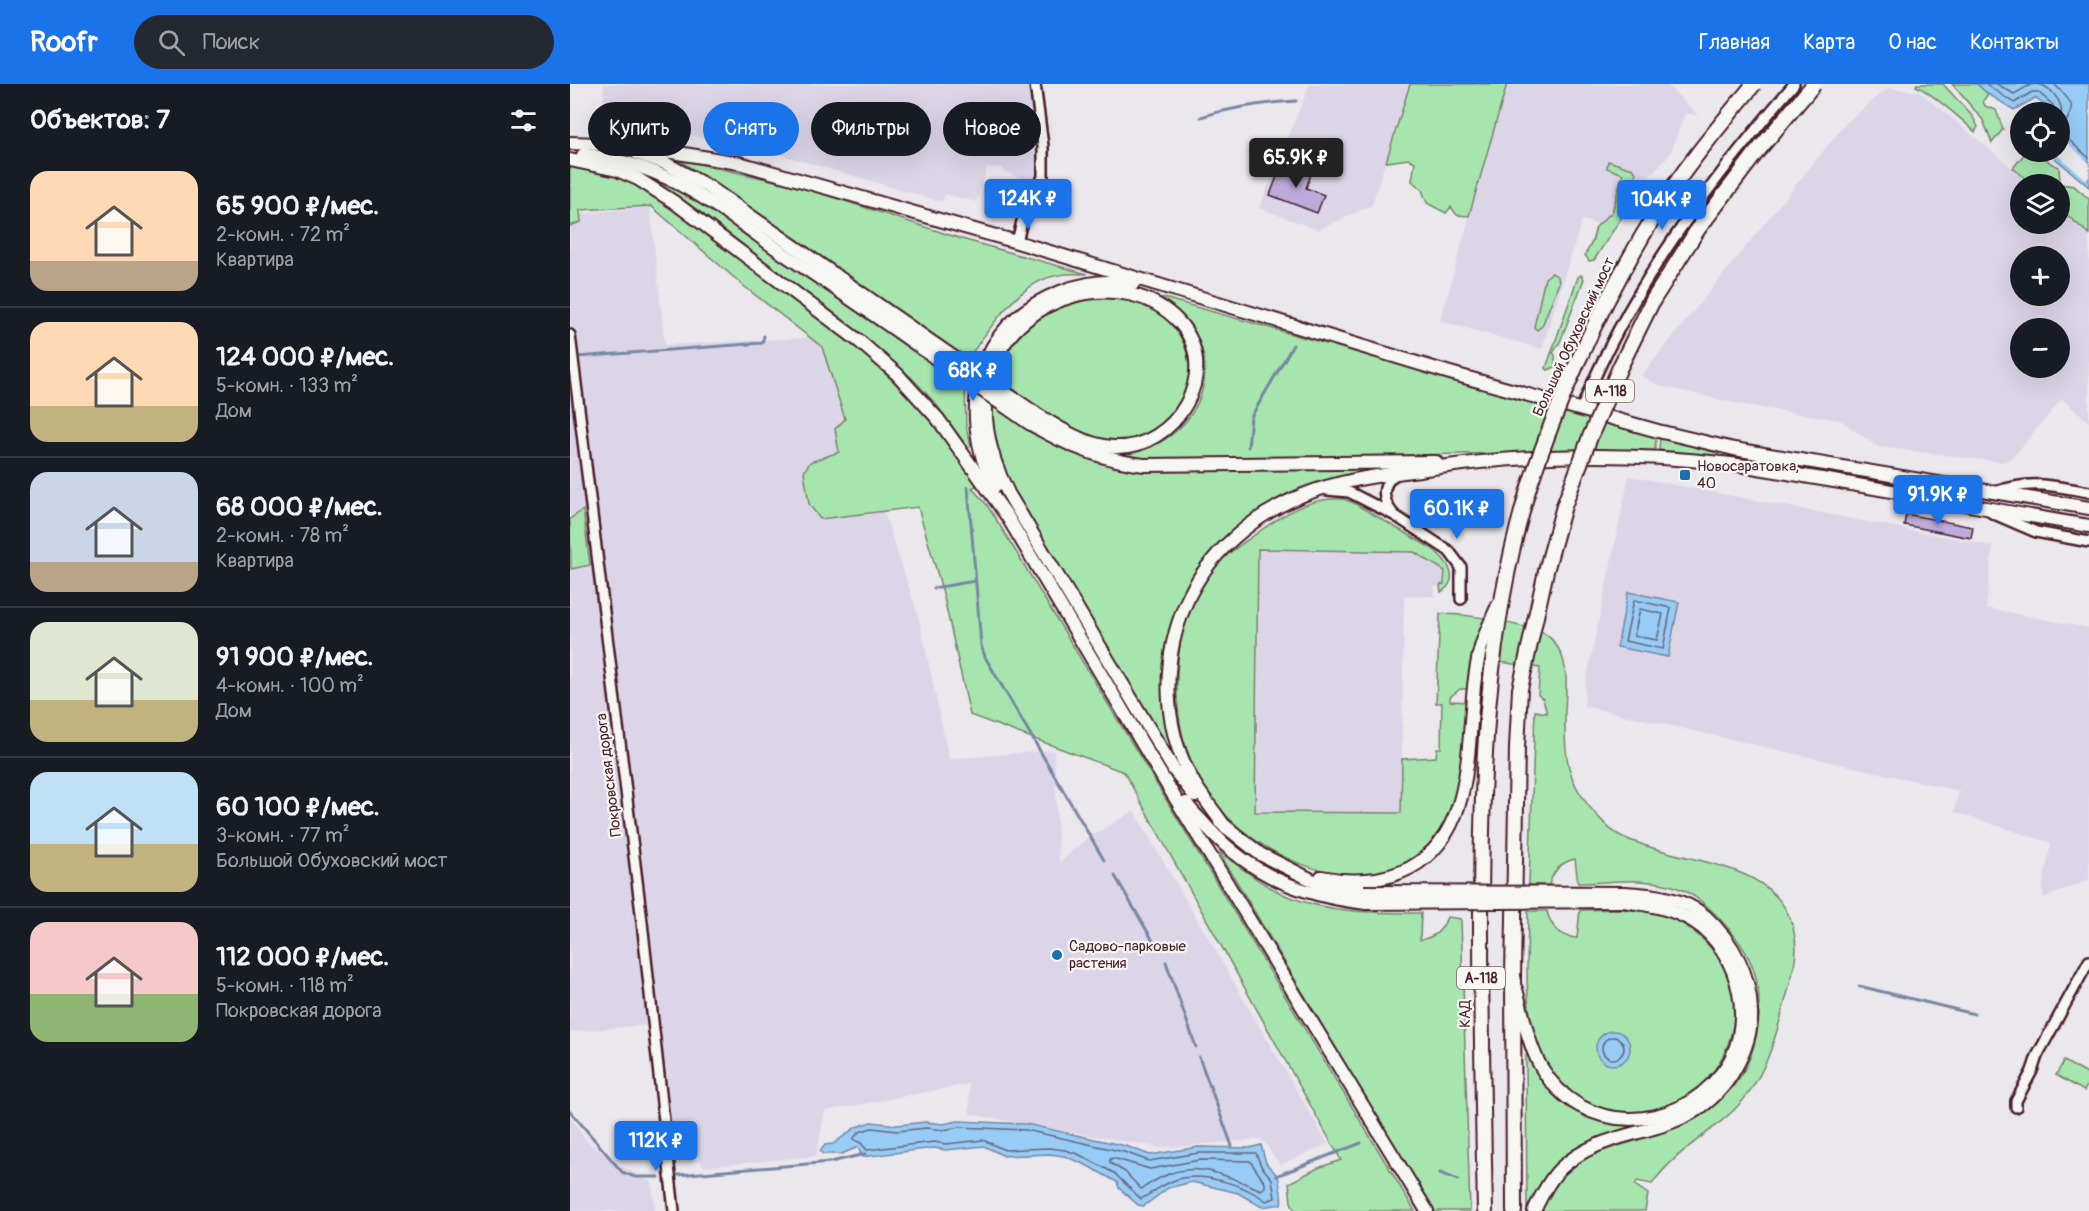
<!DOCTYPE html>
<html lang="ru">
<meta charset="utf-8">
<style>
body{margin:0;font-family:Pangolin,sans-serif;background:#242831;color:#f1f3f6;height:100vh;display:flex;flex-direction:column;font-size:22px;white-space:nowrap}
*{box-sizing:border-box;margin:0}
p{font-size:20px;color:#9ea1a6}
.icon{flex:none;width:33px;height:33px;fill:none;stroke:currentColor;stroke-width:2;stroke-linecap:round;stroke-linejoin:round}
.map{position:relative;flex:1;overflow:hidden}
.side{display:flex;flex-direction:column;background:#171b24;width:570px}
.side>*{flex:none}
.guide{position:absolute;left:18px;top:18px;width:570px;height:54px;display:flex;gap:12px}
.fabs{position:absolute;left:1440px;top:18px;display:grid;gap:12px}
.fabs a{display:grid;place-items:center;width:60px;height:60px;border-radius:50%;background:#171b24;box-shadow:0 6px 24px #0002;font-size:30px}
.price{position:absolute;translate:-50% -51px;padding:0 14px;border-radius:6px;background:#1a73e8;color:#fff;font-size:20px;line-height:39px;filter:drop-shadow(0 2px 3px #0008)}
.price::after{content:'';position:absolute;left:50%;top:36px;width:18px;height:14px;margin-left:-9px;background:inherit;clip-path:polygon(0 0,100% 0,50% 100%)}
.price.current{background:#222;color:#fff}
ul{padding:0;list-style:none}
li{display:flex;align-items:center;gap:18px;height:150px;padding:0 30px}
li+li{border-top:2px solid #363941}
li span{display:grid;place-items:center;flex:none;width:168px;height:120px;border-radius:18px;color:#555}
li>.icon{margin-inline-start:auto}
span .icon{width:72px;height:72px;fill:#fffc;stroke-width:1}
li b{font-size:26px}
h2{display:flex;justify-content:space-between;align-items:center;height:72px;padding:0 30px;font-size:26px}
.chip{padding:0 21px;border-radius:27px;background:#171b24;box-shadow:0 6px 24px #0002;font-size:21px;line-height:54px}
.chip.current{background:#1a73e8;color:#fff}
header{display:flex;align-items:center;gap:36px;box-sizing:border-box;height:84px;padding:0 30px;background:#1a73e8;color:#fff}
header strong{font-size:28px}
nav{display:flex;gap:33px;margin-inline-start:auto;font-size:21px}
.search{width:420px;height:54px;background:#242831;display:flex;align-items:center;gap:15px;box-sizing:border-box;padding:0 21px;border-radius:33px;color:#9ea1a6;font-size:22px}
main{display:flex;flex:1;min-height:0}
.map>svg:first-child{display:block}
.built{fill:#dcd5e8;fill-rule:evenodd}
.green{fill:#a6e6ae;stroke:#78826c;stroke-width:1.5}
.water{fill:#96ccf5;stroke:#7887a4;stroke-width:1.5}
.pier{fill:#eae7ed}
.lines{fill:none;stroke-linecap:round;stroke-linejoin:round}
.shore{stroke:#68647c;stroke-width:1.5}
.stream{stroke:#7887a4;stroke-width:3}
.building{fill:#bcabdb;stroke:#4a1f2b;stroke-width:1.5}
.minor-casing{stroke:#4a1f2b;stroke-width:14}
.major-casing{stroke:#4a1f2b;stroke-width:16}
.highway-casing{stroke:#4a1f2b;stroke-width:18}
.minor{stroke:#f6f6f2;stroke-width:9}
.major{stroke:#f6f6f2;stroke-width:12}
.highway{stroke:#f6f6f2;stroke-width:14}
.major-bridge-casing{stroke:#4a1f2b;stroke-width:16;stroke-linecap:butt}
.highway-bridge-casing{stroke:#4a1f2b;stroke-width:18;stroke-linecap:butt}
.major-bridge{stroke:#f6f6f2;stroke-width:12}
.highway-bridge{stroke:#f6f6f2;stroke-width:14}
.poi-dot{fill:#1f6fb2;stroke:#f6f6f2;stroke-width:2}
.labels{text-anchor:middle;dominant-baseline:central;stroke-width:4.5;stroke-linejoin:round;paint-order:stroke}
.shield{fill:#f6f6f2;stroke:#7e6067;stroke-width:1.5}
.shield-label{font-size:14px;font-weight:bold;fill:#4a1f2b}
.street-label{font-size:15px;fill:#4a1f2b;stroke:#f6f6f2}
.poi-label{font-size:15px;fill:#4a1f2b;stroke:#f6f6f2;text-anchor:start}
</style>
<header>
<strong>Roofr</strong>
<div class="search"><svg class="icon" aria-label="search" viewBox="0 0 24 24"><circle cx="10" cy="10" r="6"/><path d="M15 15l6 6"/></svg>Поиск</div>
<nav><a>Главная</a><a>Карта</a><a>О нас</a><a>Контакты</a></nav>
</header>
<main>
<section class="side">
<h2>Объектов: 7<svg class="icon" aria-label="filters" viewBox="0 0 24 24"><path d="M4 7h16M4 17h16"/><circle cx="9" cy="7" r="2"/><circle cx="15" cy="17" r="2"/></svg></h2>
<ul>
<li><span style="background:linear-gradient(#ffd9b3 75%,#b9a48a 0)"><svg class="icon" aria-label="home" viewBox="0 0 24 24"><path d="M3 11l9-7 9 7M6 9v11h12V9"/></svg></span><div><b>65 900 ₽/мес.</b><p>2-комн. · 72 m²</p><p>Квартира</p></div></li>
<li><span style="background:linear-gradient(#ffd9b3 70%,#c2b280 0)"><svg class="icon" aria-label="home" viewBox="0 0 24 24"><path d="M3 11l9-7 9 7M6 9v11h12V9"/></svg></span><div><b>124 000 ₽/мес.</b><p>5-комн. · 133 m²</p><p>Дом</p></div></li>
<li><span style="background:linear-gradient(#c9d6e8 75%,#b9a48a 0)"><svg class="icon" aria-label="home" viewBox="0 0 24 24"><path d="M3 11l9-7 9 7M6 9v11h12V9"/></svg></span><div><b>68 000 ₽/мес.</b><p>2-комн. · 78 m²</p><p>Квартира</p></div></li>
<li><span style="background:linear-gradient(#dfe7d0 65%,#c2b280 0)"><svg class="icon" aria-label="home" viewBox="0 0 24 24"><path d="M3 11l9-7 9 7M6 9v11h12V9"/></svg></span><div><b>91 900 ₽/мес.</b><p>4-комн. · 100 m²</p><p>Дом</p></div></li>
<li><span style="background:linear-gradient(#bfe0f5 60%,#c2b280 0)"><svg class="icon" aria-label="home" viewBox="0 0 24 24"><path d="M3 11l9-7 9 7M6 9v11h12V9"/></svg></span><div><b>60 100 ₽/мес.</b><p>3-комн. · 77 m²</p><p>Большой Обуховский мост</p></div></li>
<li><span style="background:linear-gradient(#f6c9c9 60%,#8fb573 0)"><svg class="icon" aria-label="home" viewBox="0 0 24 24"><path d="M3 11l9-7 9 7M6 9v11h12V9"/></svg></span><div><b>112 000 ₽/мес.</b><p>5-комн. · 118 m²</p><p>Покровская дорога</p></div></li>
</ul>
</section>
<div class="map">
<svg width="1519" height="1127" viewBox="0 0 1519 1127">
<rect width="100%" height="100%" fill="#eae7ed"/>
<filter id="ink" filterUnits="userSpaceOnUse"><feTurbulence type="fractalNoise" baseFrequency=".0167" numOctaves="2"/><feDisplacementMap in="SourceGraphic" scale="12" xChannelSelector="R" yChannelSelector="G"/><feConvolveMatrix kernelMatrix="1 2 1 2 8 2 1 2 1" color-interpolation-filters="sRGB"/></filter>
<g filter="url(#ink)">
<g class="built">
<path d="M 34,0 L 463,0 L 466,25 L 457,26 L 467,47 L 469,92 L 463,100 L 433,87 L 431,84 L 417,83 L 406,118 L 375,110 L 372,118 L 205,69 L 165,60 L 118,51 L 33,42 Z"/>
<path d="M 740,0 L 840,0 L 802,121 L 748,146 L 689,124 Z"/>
<path d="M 937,0 L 1096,0 L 1129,32 L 1115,29 L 1100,70 L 1035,142 L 1012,136 L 972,265 L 870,237 Z"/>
<path d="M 1318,4 L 1350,8 L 1462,100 L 1450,100 L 1450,140 L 1490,140 L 1490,125 L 1519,150 L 1519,338 L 1492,315 L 1443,373 L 1433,378 L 1308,363 L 1270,336 L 1168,320 L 1091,302 L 1071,292 L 1276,39 ZM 1450,172 L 1490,172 L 1490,212 L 1450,212 ZM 1450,244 L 1490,244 L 1490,284 L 1450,284 Z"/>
<path d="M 80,123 L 95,261 L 256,253 L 349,534 L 379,675 L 484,666 L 489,779 L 516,755 L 564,727 L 758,1060 L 710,1081 L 692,1055 L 592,1064 L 400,1030 L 399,1000 L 255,1027 L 246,1072 L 134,1083 L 109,1042 L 101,1043 L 88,940 L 0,948 L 0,131 Z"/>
<path d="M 1059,392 L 1423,462 L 1416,524 L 1519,544 L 1519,796 L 1474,814 L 1472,804 L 1481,759 L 1384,728 L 1389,707 L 1014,622 L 1015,602 Z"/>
<path d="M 688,464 L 844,468 L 875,487 L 874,500 L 864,503 L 865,512 L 834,512 L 831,729 L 685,728 Z"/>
<path d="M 0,1032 L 17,1058 L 51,1082 L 82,1098 L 85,1127 L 0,1127 Z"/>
</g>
<g class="green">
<path d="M 840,0 L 937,0 L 899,132 L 887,131 L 881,123 L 876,129 L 857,119 L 852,106 L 842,97 L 845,78 L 839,75 L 816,78 Z"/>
<path d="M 1347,0 L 1373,0 L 1403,33 L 1408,43 L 1405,48 C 1395,38 1359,7 1346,2 Z"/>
<path d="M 1382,0 L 1407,0 L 1418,10 L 1413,17 L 1415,22 L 1426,26 L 1433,45 L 1422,59 L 1413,36 Z"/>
<path d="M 1456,68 L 1471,68 L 1480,79 L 1489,83 L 1490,100 L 1504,102 L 1519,115 L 1519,150 L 1490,125 L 1490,100 L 1462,100 L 1443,84 Z"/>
<path d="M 107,75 L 232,103 L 392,155 L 517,190 C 508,190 498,189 489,191 C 448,197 420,245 398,274 L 154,105 Z"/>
<path d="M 1038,77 L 1063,85 L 1066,89 L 1059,122 L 1024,176 L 1019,177 L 1015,171 L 1022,158 L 1026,143 L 1042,128 L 1053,90 L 1037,84 Z"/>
<path d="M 0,80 C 35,87 62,97 92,116 C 176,185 271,240 346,320 C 368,343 386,370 405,396 L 406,402 L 402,404 L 417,421 L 434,448 L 845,1127 L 725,1127 L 721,1118 L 719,1099 L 748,1084 L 771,1076 L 554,688 L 400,631 L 373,509 L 348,423 L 250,435 L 239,420 L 234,388 L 240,378 L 269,368 L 265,345 L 275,335 L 252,263 L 175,203 L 81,122 L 10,126 L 11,138 L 0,142 Z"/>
<path d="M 92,97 L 134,121 L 292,228 L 395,304 L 396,342 L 401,362 L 398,364 L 365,319 L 342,294 L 279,241 L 129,127 L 90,100 Z"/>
<path d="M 982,189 L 988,193 L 989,199 L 972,242 L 967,246 L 964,243 L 975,194 Z"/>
<path d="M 1011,191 L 1014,195 L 990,258 L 983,269 L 985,271 L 985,283 L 978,286 L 976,284 L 1008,193 Z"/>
<path d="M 533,212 C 543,213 555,213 565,216 C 575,219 584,226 592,232 C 646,274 613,361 545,358 C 504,356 458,315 426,292 C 443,243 484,220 533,212 Z"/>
<path d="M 594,214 L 1086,353 L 1085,366 L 593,376 L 555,372 L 555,370 C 637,357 666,264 593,216 Z"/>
<path d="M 420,321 L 469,351 L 529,378 L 559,385 L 594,387 L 799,385 L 799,387 L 729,407 L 622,495 L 601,542 L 593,597 L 594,627 L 605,670 L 601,672 L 434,389 L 421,335 Z"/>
<path d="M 1090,354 L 1148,369 L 1148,372 L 1089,366 Z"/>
<path d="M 760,415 L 773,415 L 782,418 L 861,464 C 875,474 893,495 871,508 L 870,501 L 874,500 L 875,487 L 844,468 L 688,465 L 685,728 L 831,729 L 832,675 L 866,673 L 867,664 L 871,664 L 872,619 L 866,619 L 870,530 C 899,530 922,535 950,542 C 957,543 966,544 972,548 C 981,553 988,562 992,572 C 998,589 996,609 995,626 C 995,648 994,672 1002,693 C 1009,712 1022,727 1036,741 C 1045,751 1059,756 1071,760 C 1132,783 1223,779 1226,865 C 1226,882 1220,898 1216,914 C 1205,956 1195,996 1163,1027 C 1136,1052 1104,1069 1082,1100 L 1067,1097 L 1065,1101 L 1078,1110 L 1075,1127 L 971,1127 C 978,1113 984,1099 995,1089 C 1014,1072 1037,1065 1061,1058 C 1096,1047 1135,1035 1160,1006 C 1187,976 1195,929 1185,890 C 1179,868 1163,849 1148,833 C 1135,819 1118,806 1099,801 C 1071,793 1037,799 1008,799 L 1005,775 C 991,778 983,787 979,801 L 959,801 L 965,627 L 977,629 L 973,615 L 968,611 L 970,584 L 904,574 L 899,605 L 890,605 L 880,613 L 880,617 L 899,618 C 894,663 895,716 868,754 C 864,759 858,763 854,766 C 792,822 682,773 640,712 C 608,666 602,614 610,561 C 616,523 637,483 669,462 C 698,442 725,418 760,415 Z"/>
<path d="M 13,426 L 20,481 L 1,485 L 0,435 Z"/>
<path d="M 649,768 C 670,783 691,800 715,811 C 757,829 806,829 851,829 L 850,856 C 865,853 872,847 877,833 L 891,835 L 900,1127 L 863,1127 Z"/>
<path d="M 1050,825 C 1062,826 1075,826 1086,829 C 1137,842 1174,895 1162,947 C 1148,1007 1084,1047 1025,1023 C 997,1011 975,988 966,958 C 953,917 958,870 958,827 L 977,827 C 981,844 990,853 1007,854 L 1010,826 Z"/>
<path d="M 956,971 L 958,971 C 980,1018 1020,1044 1072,1042 L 1017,1062 L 959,1126 L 957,1125 Z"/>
<path d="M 1494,977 L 1519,991 L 1519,998 L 1514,1007 L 1486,991 Z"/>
</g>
<g class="water">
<path d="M 1407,0 L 1519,0 L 1519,103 L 1478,68 L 1490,68 L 1490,28 L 1478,28 L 1479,25 L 1465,14 L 1444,26 L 1418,10 Z"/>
<path d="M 1058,508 L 1109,518 L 1098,573 L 1047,563 Z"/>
<circle cx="1043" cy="964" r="17"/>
<path d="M 388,1037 L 456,1040 L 556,1062 L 580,1071 L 628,1063 L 679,1064 L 691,1061 L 696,1079 L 708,1092 C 709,1097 713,1116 711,1120 L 692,1123 L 668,1109 L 622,1098 L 598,1104 L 574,1122 L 568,1121 L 549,1104 L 547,1098 L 516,1081 L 494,1072 L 480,1070 L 434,1072 L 414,1062 L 376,1066 L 364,1064 L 292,1073 L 288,1063 L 272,1070 L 253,1070 L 250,1067 L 255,1061 L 263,1060 L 286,1043 L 301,1038 L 327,1041 L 356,1038 L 373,1040 Z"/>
</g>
<path class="pier" d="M 1490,52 L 1519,79 L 1519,93 L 1516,96 L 1484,68 L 1490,68 Z"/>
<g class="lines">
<g class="shore">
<path d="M 1416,0 L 1444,19 L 1462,8 L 1468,8 L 1483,21 L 1484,28"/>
<path d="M 1427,0 L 1444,10 C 1451,7 1458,0 1466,0 C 1481,1 1496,21 1490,35"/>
<path d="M 1484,0 C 1509,24 1503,21 1491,49 L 1519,74"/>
<path d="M 1064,516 L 1101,524 L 1093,565 L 1055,557 Z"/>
<path d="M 1070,525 L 1093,530 L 1087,556 L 1064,552 Z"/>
<circle cx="1043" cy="964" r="11"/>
<path d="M 389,1043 L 456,1046 L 554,1068 L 579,1077 L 629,1069 L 686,1069 L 691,1082 L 702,1095 L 705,1114 L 696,1117 C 676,1101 633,1088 608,1095 C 594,1099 584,1108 571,1115 L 544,1089 L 508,1070 L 495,1066 L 479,1064 L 435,1066 L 413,1056 L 376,1060 L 364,1058 L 297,1066 L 291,1059 L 283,1055 L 289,1048 L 302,1044 L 327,1047 L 356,1044 L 373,1046 Z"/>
<path d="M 543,1074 L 580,1085 L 630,1076 L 680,1077 L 695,1099 L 695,1103 L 691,1106 C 659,1093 626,1075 592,1093 C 585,1096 578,1101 571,1105 L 555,1088 L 540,1079 L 540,1075 Z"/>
</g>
<g class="stream">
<path d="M 631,33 C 662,23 693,19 726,17"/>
<path d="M 7,273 L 192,259 L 194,252"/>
<path d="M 678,363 L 681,333 L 723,261"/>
<path d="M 398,403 L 411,561 L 415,573 L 534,776"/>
<path d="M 364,504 L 405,497"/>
<path d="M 545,792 L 586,862"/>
<path d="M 596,878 L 626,963"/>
<path d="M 1289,902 L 1404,930"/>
<path d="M 629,973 L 662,1062"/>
<path d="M 0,1027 L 52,1088 L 65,1093 L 89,1093"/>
<path d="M 870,1089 L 888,1096"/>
<path d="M 108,1091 L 261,1078 L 295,1070"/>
<path d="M 706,1092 L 791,1059"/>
</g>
</g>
<g class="building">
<path d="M 712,79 L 741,90 L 736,104 L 754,111 L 747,129 L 700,111 Z"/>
<path d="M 1336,430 L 1403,443 L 1401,454 L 1334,441 Z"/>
</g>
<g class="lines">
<defs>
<g id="minor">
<path d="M 447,158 L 454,129 L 473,93 L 473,62 L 465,0"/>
<path d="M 0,251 L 71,829 L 104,1127"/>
<path d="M 1011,326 C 1060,203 1139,99 1224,0"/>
<path d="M 757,406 L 779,408 L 824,431 L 879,467 L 891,483 L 891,515"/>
<path d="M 1425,408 C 1462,395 1483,402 1519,408"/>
<path d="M 1422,429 L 1466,448 L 1519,458"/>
<path d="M 824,431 C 813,418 809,401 826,390"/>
<path d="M 1446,1023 L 1446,1017 L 1462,987 L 1467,972 L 1519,877"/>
</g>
<g id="major">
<path d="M 0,59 L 59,61 L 169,79 L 447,158 L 880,289 L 1088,347 L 1164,365 L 1519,424"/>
<path d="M 67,69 L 95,79 L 139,103 L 370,264"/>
<path d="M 13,71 C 96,78 149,124 214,170 C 265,204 315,238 364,273"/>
<path d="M 0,76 L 47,86 L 68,95 L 104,118 L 289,257 L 327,290 L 368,335 L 437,432 L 585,681 L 857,1127"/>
<path d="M 465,329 C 489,344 516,362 544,363 C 606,366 654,286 608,237 C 555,181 448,210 423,282 C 408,326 418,368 438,409 L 604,686 L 625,712"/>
<path d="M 459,339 C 495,361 531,376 574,381 L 866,378"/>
<path d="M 424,403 C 387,327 405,240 490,208 C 513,199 539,195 563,200"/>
<path d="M 616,719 C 622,728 630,735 637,743 C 681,791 732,812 796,819"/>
<path d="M 650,738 L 690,770 L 754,802 L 794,808"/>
<path d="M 655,743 C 645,728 633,714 624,699 C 592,644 591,576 616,519 C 637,470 683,431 733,411 C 772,395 815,391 856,385 C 953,370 1054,368 1151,379 C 1183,382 1214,389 1246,394 C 1337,409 1428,427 1519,442"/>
<path d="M 751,793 C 780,799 813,798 840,784 C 916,742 891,635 911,563 C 915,549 922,535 928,521"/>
<path d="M 946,905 C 953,930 958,960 971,983 C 1011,1052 1104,1050 1151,990 C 1188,945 1171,867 1123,837 C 1101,824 1077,820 1053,817"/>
<path d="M 964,1127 C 971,1112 979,1096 990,1085 C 1043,1034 1123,1062 1166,983 C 1176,965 1182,947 1181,927 C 1180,888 1163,858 1135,832 C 1113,813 1082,811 1054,809"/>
</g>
<g id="highway">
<path d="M 915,1127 C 913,1031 911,936 911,840 C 911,691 915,547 959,403"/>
<path d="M 944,1127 L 943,892 L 947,663"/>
</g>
</defs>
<use href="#minor" class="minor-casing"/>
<use href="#major" class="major-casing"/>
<use href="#highway" class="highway-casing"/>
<use href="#minor" class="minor"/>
<use href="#major" class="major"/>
<use href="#highway" class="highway"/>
<defs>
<g id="major-bridge">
<path d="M 370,264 L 465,329"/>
<path d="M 364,273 L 459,339"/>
<path d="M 794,808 L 1054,809"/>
<path d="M 796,819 L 1053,817"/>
</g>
<g id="highway-bridge">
<path d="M 959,403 C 992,304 1035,211 1090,123 C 1118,79 1151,40 1184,0"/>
<path d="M 947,663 L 950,605 L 976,487 L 994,422 L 1020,353 L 1050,283 L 1083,216 L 1128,145 L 1186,69 L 1244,0"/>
</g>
</defs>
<use href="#major-bridge" class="major-bridge-casing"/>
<use href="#highway-bridge" class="highway-bridge-casing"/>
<use href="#major-bridge" class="major-bridge"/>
<use href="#highway-bridge" class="highway-bridge"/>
</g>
</g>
<g class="poi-dot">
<rect x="1109" y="385" width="12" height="12" rx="3"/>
<circle cx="487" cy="871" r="6"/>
</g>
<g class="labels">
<g class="shield">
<rect x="1016" y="296" width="48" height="22" rx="4.5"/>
<rect x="887" y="883" width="48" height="22" rx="4.5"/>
</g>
<g class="shield-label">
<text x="1040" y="307">А-118</text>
<text x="911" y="894">А-118</text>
</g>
<g class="street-label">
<text transform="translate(1004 253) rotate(-65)">Большой Обуховский мост</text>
<text transform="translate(39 691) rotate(-97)">Покровская дорога</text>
<text transform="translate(895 930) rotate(-90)">КАД</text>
</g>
<g class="poi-label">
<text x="1127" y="382">Новосаратовка,<tspan x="1127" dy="17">40</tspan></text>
<text x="499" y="862">Садово-парковые<tspan x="499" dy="17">растения</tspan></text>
</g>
</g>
</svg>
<div class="fabs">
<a><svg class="icon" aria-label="locate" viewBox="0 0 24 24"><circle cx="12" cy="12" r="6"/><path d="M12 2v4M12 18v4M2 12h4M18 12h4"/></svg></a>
<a><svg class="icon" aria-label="layers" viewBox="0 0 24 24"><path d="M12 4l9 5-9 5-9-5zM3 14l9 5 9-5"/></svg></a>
<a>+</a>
<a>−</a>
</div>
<b class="price current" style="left:726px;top:105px">65.9K ₽</b>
<b class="price" style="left:458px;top:146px">124K ₽</b>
<b class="price" style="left:1092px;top:147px">104K ₽</b>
<b class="price" style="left:403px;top:318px">68K ₽</b>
<b class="price" style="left:1368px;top:442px">91.9K ₽</b>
<b class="price" style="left:887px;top:456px">60.1K ₽</b>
<b class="price" style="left:86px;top:1088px">112K ₽</b>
<div class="guide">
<a class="chip">Купить</a>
<a class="chip current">Снять</a>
<a class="chip">Фильтры</a>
<a class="chip">Новое</a>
</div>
</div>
</main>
